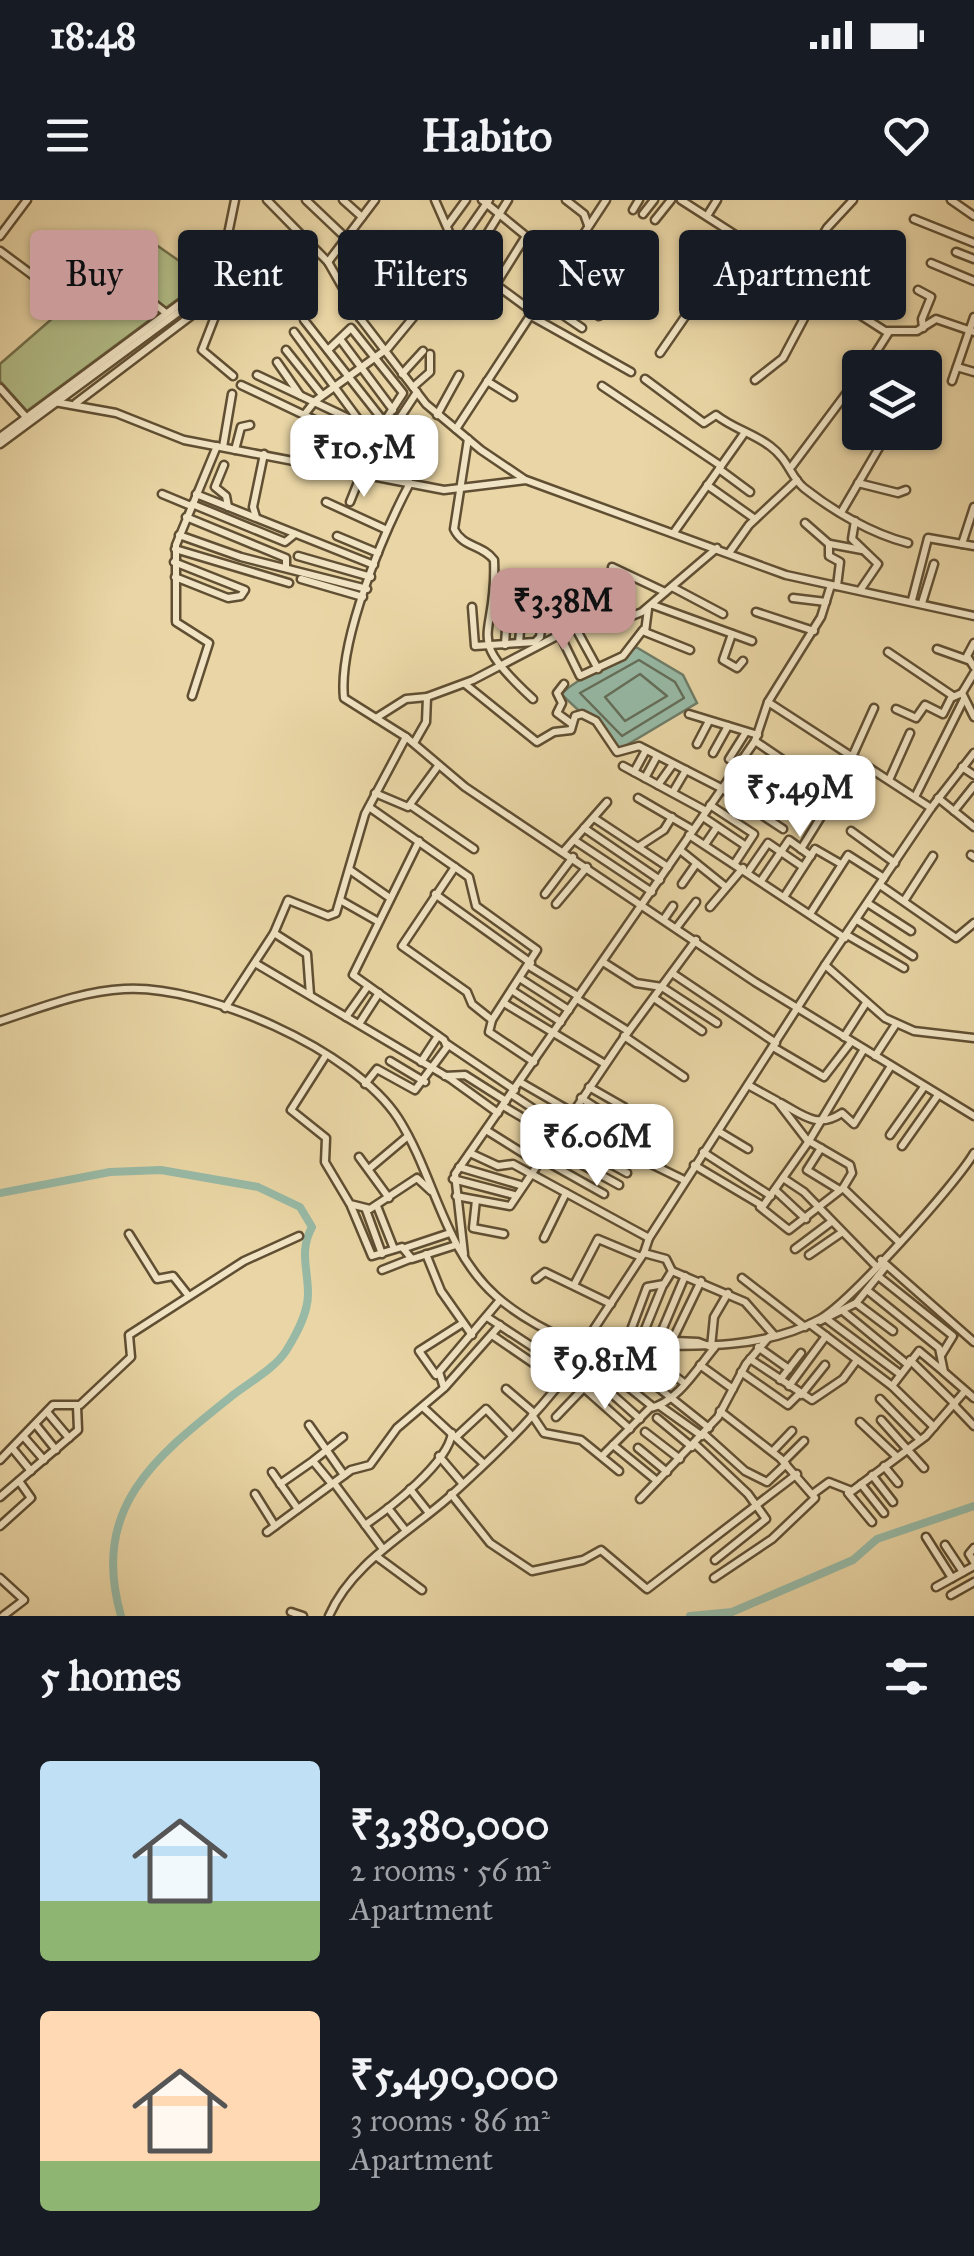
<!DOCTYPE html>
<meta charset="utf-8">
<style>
body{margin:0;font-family:"IM FELL Great Primer",serif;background:#242831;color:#f1f3f6;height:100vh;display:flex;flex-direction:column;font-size:38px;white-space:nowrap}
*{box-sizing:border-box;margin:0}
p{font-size:32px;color:#9ea1a6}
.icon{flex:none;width:55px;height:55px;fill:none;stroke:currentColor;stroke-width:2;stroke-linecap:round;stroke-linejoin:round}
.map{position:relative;height:1416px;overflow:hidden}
.drawer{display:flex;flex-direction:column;background:#171b24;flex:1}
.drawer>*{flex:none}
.banner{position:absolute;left:30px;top:30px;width:915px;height:90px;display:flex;gap:20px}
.tools{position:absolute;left:842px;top:150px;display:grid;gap:20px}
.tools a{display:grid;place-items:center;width:100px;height:100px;border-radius:10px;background:#171b24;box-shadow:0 2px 8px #0004;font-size:50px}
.price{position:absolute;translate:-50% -85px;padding:0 22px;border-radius:20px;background:#fff;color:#222;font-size:32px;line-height:65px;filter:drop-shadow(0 2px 5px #0008)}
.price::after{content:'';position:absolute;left:50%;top:60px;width:30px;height:22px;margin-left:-15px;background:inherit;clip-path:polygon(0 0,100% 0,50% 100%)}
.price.current{background:#c59692;color:#111}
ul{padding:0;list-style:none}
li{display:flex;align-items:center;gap:30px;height:250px;padding:0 40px}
li span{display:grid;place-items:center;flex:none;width:280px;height:200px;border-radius:10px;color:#555}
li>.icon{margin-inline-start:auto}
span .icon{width:120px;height:120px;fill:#fffc;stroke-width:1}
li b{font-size:42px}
h2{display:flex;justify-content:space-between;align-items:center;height:120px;padding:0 40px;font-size:42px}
.chip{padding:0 35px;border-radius:10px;background:#171b24;box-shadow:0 2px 8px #0004;font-size:35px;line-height:90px}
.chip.current{background:#c59692;color:#111}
.status{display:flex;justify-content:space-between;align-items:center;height:70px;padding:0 50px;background:#171b24;direction:ltr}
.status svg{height:28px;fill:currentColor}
header{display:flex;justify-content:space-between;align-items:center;height:130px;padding:0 40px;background:#171b24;font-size:45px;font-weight:800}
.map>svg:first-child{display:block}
.green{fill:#b3be89;stroke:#72704b;stroke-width:2.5}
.water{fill:#97b9a5;stroke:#6f7d68;stroke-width:2.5}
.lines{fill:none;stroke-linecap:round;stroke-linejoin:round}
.shore{stroke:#646e59;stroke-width:2.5}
.river{stroke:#97b9a5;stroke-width:8}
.minor-casing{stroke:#604f33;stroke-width:11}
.minor{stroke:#f1e4c4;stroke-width:6}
</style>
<div class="status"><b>18:48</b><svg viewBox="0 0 49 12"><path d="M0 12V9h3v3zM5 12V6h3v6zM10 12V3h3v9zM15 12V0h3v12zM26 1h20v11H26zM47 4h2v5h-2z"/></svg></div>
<header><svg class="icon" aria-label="menu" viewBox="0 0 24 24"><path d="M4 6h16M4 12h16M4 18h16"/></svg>Habito<svg class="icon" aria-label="heart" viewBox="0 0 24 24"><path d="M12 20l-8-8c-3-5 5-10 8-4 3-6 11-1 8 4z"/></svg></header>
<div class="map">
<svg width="974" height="1416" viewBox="0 0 974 1416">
<rect width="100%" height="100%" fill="#e9d5a5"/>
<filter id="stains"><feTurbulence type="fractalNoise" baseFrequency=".002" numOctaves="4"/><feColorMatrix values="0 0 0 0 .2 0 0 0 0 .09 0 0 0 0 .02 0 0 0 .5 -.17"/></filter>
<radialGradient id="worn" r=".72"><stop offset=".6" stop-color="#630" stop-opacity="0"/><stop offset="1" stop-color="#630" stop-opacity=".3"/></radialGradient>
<path class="green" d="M 155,44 L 205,79 L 27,211 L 0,181 L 0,164 L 62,110 Z"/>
<path class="water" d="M 636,447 L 683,475 L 697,503 L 620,549 L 561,494 C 582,474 612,467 636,447 Z"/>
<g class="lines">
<g class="shore">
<path d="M 639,460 L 675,482 L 684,498 L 622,536 L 580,493 Z"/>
<path d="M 640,474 L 667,496 L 625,521 L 605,497 Z"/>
</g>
<g class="river">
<path d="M 0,993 L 110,972 L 161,970 L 258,987 L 300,1007 L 312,1027 C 299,1051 308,1068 308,1094 C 308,1114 296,1135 286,1151 C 275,1168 250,1182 233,1195 C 155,1257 90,1307 121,1416"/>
<path d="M 690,1416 L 732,1412 L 853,1360 L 877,1339 L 974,1306"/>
</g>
<defs>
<g id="minor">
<path d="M 267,0 L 328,62 L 360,118 L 426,204 L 481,250 L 524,279"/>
<path d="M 306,0 L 346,38"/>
<path d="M 343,0 L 362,17"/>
<path d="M 435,0 L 461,59 L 533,112"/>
<path d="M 482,0 L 526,36 L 496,84"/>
<path d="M 566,0 L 584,14 L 588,25"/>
<path d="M 681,0 L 885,131 L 917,131 L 936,119 L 974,132"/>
<path d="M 951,0 L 974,16"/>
<path d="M 633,10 L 639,0"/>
<path d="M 643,14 L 654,0"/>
<path d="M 707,16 L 717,0"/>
<path d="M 914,19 L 974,43"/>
<path d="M 655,20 L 671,0"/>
<path d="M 447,26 L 466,0"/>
<path d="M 466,33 L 489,0"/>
<path d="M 0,36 L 27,0"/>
<path d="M 576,45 L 604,61"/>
<path d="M 477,50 L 508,0"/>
<path d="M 0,51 L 77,108"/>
<path d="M 956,52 L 974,59"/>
<path d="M 101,62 L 166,113"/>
<path d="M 328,62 L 375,0"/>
<path d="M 931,63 L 974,81"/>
<path d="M 799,74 L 827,28 L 853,0"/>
<path d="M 218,79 L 254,93"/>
<path d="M 551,86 L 599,116"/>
<path d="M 918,90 L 931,97 L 922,119 L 923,128"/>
<path d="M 210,100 L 216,114 L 202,150 L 233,176"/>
<path d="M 541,100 L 582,128"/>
<path d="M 852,109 L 880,58"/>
<path d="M 531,116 L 631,172"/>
<path d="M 360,118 L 402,59"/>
<path d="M 304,120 L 385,223"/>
<path d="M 294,132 L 361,223"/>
<path d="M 340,139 L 393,210"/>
<path d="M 286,150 L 322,195"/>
<path d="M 328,150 L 351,128 L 403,193 L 368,247"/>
<path d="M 660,153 L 740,37"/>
<path d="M 277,162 L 300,195"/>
<path d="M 957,167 L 974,172"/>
<path d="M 866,168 L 889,132"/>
<path d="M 402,174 L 423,151"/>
<path d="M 257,175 L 380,233"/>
<path d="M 645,179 L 704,223 L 716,215 C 734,229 753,233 770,246 C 789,260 791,278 804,288 C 833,311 872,334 908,343"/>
<path d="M 755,180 L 783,158 L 809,109 L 819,109 L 829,94"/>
<path d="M 487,181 L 513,197"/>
<path d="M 952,181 L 974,117"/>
<path d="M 241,185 L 365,244 L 372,274"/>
<path d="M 602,186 L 721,266"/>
<path d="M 413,187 L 430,172 L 430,154"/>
<path d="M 0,188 L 26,217"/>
<path d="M 49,201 L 116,213 L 184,240 L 444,290 L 526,280 L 786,375 L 974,416"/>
<path d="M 76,203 L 221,93 L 223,87 L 218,83"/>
<path d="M 304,215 L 315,201 L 388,148 L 421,108"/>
<path d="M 437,215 L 459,175"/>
<path d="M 456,229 L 606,0"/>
<path d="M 388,236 L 411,244"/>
<path d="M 0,237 L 216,77"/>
<path d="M 468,239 L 454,329 C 463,348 482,344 494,360 C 498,442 460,432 533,499"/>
<path d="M 0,244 L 218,83 L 235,0"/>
<path d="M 327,246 L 370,264"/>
<path d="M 223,247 L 232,194"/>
<path d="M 235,250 L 241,227 L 250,225"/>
<path d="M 369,252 L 378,251 L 417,192"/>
<path d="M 224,265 L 215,287 L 226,296 L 228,307"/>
<path d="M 792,266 L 860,175"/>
<path d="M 719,269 L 750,292"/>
<path d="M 410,283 C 383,334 338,441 344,498 L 406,537 L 465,587 L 755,782 L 974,916"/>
<path d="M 858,283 L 898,293 L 906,290"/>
<path d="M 707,285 L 755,319"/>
<path d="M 162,294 L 191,306"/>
<path d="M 196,294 L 374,365"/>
<path d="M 326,302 L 387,330"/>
<path d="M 350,302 L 362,272"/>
<path d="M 192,304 L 285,342 L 295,334"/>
<path d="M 842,311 L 887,234"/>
<path d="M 186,317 L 286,358 L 286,367"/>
<path d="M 256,317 L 253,307 L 264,254"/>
<path d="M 855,321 L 852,339 L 878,364 L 861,389"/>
<path d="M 805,323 L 829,344 L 829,356 L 840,362 L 837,386"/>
<path d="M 675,331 L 743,235"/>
<path d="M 179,335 L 241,357 L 367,389"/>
<path d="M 337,336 L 378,353"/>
<path d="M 830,344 L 862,350"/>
<path d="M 962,344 L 974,307"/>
<path d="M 175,349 L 289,383"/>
<path d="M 729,353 L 749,325 L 797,280"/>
<path d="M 298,356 L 371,377"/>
<path d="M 174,362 L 245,390 L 241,396 L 228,398 L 175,377"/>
<path d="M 612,367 L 665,392"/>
<path d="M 301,379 L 363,397"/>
<path d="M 672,387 L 723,414"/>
<path d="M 793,398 L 826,402"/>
<path d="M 912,400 L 928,338 L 974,346"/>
<path d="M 601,402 L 630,417"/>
<path d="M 922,403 L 934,364"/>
<path d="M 653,405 L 752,441"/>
<path d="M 472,407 L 475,446 L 535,442 L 540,437 L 549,375"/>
<path d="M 648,409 L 645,432 L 690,450"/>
<path d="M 756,412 L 814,431"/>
<path d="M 575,427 L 598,469"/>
<path d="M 732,434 L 723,460 L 737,468 L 743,461"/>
<path d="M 560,435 L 580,476 L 623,456 L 643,430"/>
<path d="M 556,436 L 567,378"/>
<path d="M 519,443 L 524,383"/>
<path d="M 974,443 L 967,456 L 974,467"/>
<path d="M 505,445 L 509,379"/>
<path d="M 937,449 L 968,460"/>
<path d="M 888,452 L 953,496"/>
<path d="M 974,473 L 962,493 L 974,517"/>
<path d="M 465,484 L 537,542 L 554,532 L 571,530 L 575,516 L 582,514 L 596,521 L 617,552 L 639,546 L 721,588 L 783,629"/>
<path d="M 564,484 L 557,493 L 562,503 L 557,513 L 572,524"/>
<path d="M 192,496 L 209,443 L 176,422 L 176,345 L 217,246"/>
<path d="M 768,502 L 931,608"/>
<path d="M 896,509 L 916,518 L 925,505 L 943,514 L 951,498 L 962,493"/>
<path d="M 689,514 L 758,535"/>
<path d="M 376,518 L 406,499 L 427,497 L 473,480 L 582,423 L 622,420 L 642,412 L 717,348"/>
<path d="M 755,541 L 811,579"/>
<path d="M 414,543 L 426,522 L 427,497"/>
<path d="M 697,544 L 709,521"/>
<path d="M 713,553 L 728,526"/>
<path d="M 852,557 L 874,508"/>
<path d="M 743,558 L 776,579"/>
<path d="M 729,559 L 746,532"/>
<path d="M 623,566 L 706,611"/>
<path d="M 962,567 L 974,575"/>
<path d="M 732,571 L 801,618"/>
<path d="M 634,572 L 646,550"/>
<path d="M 645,578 L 657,556"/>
<path d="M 889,580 L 910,533"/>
<path d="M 658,585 L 673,564"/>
<path d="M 673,592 L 686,570"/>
<path d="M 375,593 L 408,607 L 438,566"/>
<path d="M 915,597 L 964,499"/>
<path d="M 638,598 L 693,630"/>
<path d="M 938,598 L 974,627"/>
<path d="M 410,605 L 474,649"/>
<path d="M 710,605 L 754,634 L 735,663"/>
<path d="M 369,607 L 469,677 L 476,706 L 537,750 L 492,820 L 489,832 L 534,862"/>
<path d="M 954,611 L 974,586"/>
<path d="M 703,617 L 746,646"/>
<path d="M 594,618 L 668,667"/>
<path d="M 584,628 L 660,680"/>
<path d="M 851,631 L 895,663"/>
<path d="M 689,635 L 845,738"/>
<path d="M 574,640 L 652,692"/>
<path d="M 706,643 L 717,627"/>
<path d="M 638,647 L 664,630 L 672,617"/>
<path d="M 801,649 L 840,586 L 855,589 L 869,568"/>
<path d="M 680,650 L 726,687"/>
<path d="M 564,651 L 607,602"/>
<path d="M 971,655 L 974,657"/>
<path d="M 455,667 L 402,746 L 467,792 L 472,804 L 492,820"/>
<path d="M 350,670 L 390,698"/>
<path d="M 748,672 L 768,643 L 803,667"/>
<path d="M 761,681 L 789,640 L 811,656"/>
<path d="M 682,684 L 696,664"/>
<path d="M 880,685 L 956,738 L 974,723"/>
<path d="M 435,694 L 531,763"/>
<path d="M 545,694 L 573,657"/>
<path d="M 784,697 L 815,649 L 841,664"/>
<path d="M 340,700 L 377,721"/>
<path d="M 904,701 L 933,656"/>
<path d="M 556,704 L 587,667"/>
<path d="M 869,704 L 911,731"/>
<path d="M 710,707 L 743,668"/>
<path d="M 810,714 L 848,655 L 884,678"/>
<path d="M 664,719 L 673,706"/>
<path d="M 857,720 L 913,756"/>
<path d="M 677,727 L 696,702"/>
<path d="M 274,733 L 307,754 L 310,795"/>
<path d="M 847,735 L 904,768"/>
<path d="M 603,762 L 636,783 L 662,787 L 717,823"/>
<path d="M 255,763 L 451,879 L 498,913"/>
<path d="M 825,765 L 885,818 L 914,831 L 974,838"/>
<path d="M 529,766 L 578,796"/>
<path d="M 672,773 L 776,843"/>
<path d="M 521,779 L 569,810"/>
<path d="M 513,791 L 561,822"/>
<path d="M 654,798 L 702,831"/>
<path d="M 577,799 L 628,831"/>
<path d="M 504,803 L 605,864"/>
<path d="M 225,808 L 274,733 L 288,700 L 328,716 L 336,713 L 365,614 L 406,537"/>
<path d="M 346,817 L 368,786"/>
<path d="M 0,821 C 40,808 82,791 124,789 C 204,784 354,850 398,918 C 435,976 443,1049 496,1096 C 516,1114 556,1138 582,1144 C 601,1148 622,1145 642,1145 C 701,1147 767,1148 820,1119 C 849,1103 957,983 974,953"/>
<path d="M 359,824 L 379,793"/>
<path d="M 624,836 L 684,877"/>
<path d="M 844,837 L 866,803"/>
<path d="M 447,844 L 515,890"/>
<path d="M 773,847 L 824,877 L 851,842"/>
<path d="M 326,855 L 291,910 L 326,938 L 325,962 L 350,1004 L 370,1009 L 417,978 L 431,991"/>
<path d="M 875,856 L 896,824"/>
<path d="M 390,861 L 425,882"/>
<path d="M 421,862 L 438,836"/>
<path d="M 445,876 L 465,875 L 506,901"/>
<path d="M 520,882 L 572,912"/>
<path d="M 365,884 L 377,869 L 415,890 L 447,847 L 444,840 L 353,775 L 419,641"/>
<path d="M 748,885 L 777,901 L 807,940 L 850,965 L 852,973 L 843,988 L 898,1041"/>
<path d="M 589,887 L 624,907"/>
<path d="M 511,894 L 561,927"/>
<path d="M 581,898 L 626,927"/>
<path d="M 781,903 C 804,916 818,929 842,913 L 854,924 L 891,866"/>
<path d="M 503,906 L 537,926"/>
<path d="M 565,922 L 684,980"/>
<path d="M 486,930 L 537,962"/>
<path d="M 718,931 L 748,949"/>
<path d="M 556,934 L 627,973"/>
<path d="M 890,935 L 924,887"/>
<path d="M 548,946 L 619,985"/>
<path d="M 902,946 L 938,895"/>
<path d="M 821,948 L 807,970 L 838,989"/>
<path d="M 703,952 L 771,996"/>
<path d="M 470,953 L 498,966 L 513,964 L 649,1038"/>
<path d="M 359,957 L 389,998"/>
<path d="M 540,958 L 604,994"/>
<path d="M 694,965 L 763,1006 L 809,941 L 864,849"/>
<path d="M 459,967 L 520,985"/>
<path d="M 370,968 L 408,936"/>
<path d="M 783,978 L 804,992 L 876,1066"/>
<path d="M 453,979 L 514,995"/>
<path d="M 775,990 L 806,1019"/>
<path d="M 456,996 L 510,1006 L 620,843 L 696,740"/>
<path d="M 476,1000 L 473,1028 L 504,1034"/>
<path d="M 351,1006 L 372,1056 L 402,1047 L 412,1059 L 456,1045"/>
<path d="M 377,1006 L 394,1049"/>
<path d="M 760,1007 L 789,1030 L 843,988"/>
<path d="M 366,1010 L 382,1054"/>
<path d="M 129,1034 L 157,1079 L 173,1076 L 188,1095"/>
<path d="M 544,1038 L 566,993"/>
<path d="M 405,1048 L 450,1033"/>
<path d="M 795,1049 L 831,1022"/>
<path d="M 426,1054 L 441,1091 L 472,1135"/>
<path d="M 464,1054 L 455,974 L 755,541 L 768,502 L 821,417 L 831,385"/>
<path d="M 809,1055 L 841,1033"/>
<path d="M 881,1060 L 974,1142"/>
<path d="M 382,1070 L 410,1059"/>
<path d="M 672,1071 L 745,1102 L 774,1135"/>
<path d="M 878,1076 L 953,1136 L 942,1154"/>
<path d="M 742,1078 L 805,1127"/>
<path d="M 536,1079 L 545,1072 L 611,1104"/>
<path d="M 574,1085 L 598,1039 L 641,1057"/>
<path d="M 867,1090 L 939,1148 L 944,1172 L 974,1198"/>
<path d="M 856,1103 L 893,1131"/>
<path d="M 844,1112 L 907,1164"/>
<path d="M 487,1117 L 551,1159 L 547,1173"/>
<path d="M 828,1120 L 900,1174"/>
<path d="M 820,1121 L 856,1103 L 886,1066"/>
<path d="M 810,1124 L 892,1186 L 934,1227"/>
<path d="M 492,1135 L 562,1183"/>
<path d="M 628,1139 L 698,1142 L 711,1147 L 714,1117 L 728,1093"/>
<path d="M 641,1139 L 663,1085"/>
<path d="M 658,1140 L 685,1076"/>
<path d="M 672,1141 L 701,1081"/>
<path d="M 584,1144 L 644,1053"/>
<path d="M 625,1146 L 647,1087 L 664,1084 L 672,1071 L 666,1059 L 644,1053 L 649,1038 L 825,765 L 931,608 L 974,553"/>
<path d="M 649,1146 L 650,1157 L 684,1183"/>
<path d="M 758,1147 L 789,1169"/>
<path d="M 611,1150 L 709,1228"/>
<path d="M 609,1159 L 617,1178 L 653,1207"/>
<path d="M 750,1159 L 812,1200 L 843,1179 L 857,1160"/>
<path d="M 910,1160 L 955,1204"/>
<path d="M 700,1165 L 733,1189"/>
<path d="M 741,1172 L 788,1205 L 799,1194"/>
<path d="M 436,1175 L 419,1151 L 463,1123"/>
<path d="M 594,1178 L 640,1219"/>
<path d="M 780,1180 L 801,1153"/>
<path d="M 789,1186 L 826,1136"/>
<path d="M 892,1186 L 919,1151 L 943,1171"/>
<path d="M 445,1187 L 500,1125"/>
<path d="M 506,1189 L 534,1213"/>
<path d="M 585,1189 L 630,1229"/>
<path d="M 801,1195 L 825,1165"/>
<path d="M 880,1199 L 920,1240"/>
<path d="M 954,1205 L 974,1226"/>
<path d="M 660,1206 L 702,1236"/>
<path d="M 424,1208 L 483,1263"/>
<path d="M 47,1212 L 69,1238"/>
<path d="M 532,1215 L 544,1233 L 581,1240 L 619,1271"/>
<path d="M 556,1217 L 600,1171 L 612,1147"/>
<path d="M 657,1218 L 692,1247"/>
<path d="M 881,1220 L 924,1268"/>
<path d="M 860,1222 L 896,1256"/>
<path d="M 36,1225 L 56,1250"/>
<path d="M 309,1225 L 344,1275"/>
<path d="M 645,1232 L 680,1259"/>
<path d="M 704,1234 L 745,1271 L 767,1282 L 786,1264"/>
<path d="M 24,1237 L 44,1260"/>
<path d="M 456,1237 L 486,1209 L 512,1236"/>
<path d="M 695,1244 L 748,1294 L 766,1319 L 715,1360"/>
<path d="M 613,1245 L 657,1281"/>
<path d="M 638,1248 L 667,1272"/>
<path d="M 13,1249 L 31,1271"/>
<path d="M 773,1251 L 792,1231"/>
<path d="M 439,1256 L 462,1283"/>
<path d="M 602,1256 L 650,1208 C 677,1203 698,1167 715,1147"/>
<path d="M 0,1260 L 53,1205 L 80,1205 L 131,1157 L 129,1135 L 244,1061 L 299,1036"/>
<path d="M 314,1260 L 343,1237"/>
<path d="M 784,1261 L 804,1241"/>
<path d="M 884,1266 L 898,1283"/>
<path d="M 272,1272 L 298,1309"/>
<path d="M 872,1275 L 893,1302"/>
<path d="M 334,1283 L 383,1349"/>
<path d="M 280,1284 L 313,1261 L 332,1284"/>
<path d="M 861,1284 L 884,1313"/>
<path d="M 410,1289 L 429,1313"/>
<path d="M 814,1293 L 829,1282 L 852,1291 L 926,1236 L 965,1191"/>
<path d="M 848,1293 L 872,1322"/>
<path d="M 255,1294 L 275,1326"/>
<path d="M 451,1294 L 490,1343 L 532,1371 L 583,1360 L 601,1350 L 647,1389 L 797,1274"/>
<path d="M 0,1297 L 78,1230 L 77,1206"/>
<path d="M 640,1299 L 718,1217 L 746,1164 L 769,1137"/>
<path d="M 388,1308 L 406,1331"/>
<path d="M 365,1325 C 390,1308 448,1263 452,1233"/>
<path d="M 0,1326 L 31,1298 L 19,1281"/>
<path d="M 267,1332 L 351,1270 L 370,1265 L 397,1228 L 444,1188 L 439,1172 L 500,1100"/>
<path d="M 926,1337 L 952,1378"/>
<path d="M 945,1345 L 963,1372"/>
<path d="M 974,1348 L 969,1354 L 974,1362"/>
<path d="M 376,1356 L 422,1390"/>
<path d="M 0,1378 L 24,1400 L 3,1416"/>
<path d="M 714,1378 L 772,1339 L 815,1298 L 780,1258 L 720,1211"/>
<path d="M 936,1387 L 974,1366"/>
<path d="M 951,1395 L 974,1382"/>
<path d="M 291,1412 L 303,1416"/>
<path d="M 329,1416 C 351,1364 407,1334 448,1298 C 499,1252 550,1203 588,1145"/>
</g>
</defs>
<use href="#minor" class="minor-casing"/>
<use href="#minor" class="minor"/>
</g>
<rect width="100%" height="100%" filter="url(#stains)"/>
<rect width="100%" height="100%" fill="url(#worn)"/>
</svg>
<div class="tools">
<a><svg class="icon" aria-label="layers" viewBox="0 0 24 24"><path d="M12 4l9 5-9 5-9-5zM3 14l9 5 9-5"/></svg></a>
</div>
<b class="price" style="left:364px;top:300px">₹10.5M</b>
<b class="price current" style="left:563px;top:453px">₹3.38M</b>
<b class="price" style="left:800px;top:640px">₹5.49M</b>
<b class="price" style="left:597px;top:989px">₹6.06M</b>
<b class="price" style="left:605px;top:1212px">₹9.81M</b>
<div class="banner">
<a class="chip current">Buy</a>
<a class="chip">Rent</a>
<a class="chip">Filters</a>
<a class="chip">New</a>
<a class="chip">Apartment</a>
</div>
</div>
<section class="drawer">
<h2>5 homes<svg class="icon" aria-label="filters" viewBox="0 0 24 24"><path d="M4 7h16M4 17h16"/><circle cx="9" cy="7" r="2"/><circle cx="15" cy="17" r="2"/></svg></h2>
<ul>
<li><span style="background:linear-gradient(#bfe0f5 70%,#8fb573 0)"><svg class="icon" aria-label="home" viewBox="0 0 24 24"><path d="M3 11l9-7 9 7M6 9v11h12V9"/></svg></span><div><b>₹3,380,000</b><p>2 rooms · 56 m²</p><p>Apartment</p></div></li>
<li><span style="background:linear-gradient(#ffd9b3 75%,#8fb573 0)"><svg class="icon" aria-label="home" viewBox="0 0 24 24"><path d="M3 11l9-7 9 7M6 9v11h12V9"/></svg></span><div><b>₹5,490,000</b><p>3 rooms · 86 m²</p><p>Apartment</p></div></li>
</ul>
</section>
